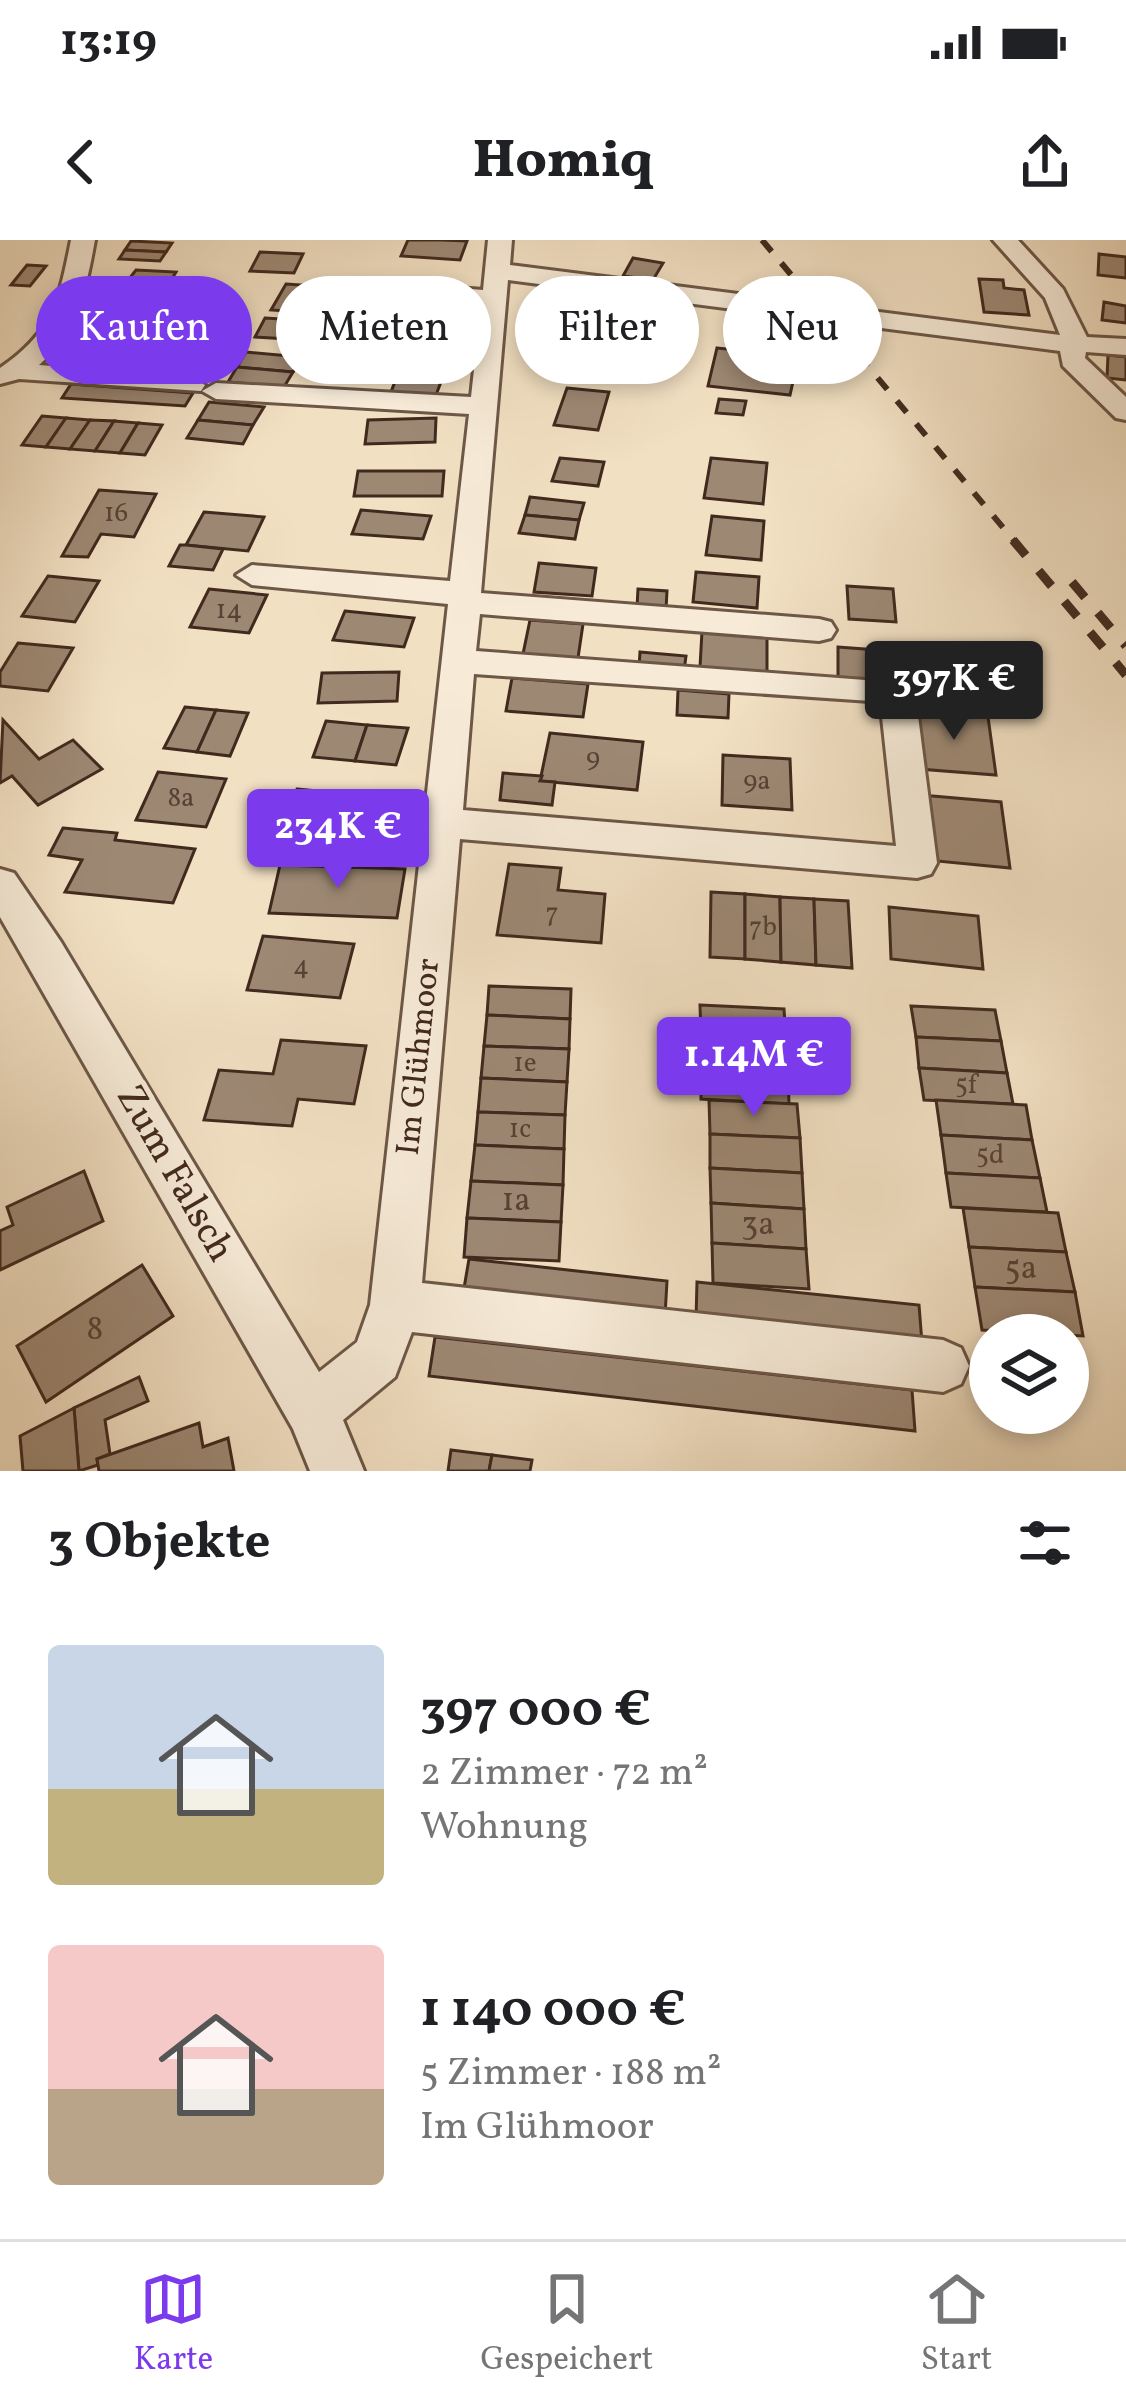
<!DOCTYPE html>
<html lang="de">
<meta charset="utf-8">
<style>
body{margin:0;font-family:Vollkorn,serif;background:#f2f2f2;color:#202124;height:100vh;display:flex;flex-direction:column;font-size:45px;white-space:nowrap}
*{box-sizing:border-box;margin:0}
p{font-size:39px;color:#757577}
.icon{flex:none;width:66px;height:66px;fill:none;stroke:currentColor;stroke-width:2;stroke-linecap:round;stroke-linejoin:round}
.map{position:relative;height:1231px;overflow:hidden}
.details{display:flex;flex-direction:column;background:#fff;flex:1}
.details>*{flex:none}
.top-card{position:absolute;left:36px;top:36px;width:1056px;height:108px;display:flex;gap:24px}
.controls{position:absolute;left:969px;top:1074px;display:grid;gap:24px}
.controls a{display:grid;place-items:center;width:120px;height:120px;border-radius:50%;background:#fff;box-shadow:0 6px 18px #0003;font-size:60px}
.price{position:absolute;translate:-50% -102px;padding:0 27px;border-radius:12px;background:#7c3aed;color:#fff;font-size:39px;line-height:78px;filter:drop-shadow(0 3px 6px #0008)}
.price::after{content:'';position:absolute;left:50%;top:72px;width:36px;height:27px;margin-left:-18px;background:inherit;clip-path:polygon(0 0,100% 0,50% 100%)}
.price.current{background:#222;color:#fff}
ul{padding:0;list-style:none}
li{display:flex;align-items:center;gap:36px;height:300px;padding:0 48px}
li span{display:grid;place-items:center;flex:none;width:336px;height:240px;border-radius:12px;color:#555}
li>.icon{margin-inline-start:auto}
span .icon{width:144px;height:144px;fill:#fffc;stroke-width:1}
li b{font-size:51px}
h2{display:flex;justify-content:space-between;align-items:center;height:144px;padding:0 48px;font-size:51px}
.tag{padding:0 42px;border-radius:54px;background:#fff;box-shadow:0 6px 18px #0003;font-size:42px;line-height:108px}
.tag.current{background:#7c3aed;color:#fff}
.status{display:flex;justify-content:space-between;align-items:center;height:84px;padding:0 60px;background:#fff;direction:ltr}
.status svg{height:33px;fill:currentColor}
header{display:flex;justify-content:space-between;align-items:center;height:156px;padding:0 48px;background:#fff;font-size:54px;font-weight:800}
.menu{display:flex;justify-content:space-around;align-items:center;height:168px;border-top:3px solid #e0e0e0;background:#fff;font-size:33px;color:#757577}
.menu a{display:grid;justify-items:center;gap:6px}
.menu .current{color:#7c3aed}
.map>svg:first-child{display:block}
.building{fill:#9d8874;stroke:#41291e;stroke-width:3}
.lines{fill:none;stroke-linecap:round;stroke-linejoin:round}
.minor-casing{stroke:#6d5747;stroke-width:6}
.minor{fill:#f7ebd8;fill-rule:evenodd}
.rail-far1{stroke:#41291e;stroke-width:6;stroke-dasharray:15 15;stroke-linecap:butt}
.rail{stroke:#41291e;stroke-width:9;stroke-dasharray:20 20;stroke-linecap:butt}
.labels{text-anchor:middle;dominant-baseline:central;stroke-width:10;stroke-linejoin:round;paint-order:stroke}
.number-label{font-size:27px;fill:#584134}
.street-label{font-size:33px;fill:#41291e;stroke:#f7ebd8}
.near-number-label{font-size:33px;fill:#584134}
.near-street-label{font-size:39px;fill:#41291e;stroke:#f7ebd8}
</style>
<div class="status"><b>13:19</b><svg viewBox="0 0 49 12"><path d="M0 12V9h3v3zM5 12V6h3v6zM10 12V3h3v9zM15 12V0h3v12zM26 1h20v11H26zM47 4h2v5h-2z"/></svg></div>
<header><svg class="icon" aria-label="back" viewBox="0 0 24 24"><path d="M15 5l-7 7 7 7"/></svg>Homiq<svg class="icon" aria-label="share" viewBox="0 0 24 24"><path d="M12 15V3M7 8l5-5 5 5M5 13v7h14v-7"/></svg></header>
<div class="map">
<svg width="1126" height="1231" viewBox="0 0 1126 1231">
<rect width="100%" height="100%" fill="#f2e0c3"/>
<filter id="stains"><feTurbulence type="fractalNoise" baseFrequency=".00167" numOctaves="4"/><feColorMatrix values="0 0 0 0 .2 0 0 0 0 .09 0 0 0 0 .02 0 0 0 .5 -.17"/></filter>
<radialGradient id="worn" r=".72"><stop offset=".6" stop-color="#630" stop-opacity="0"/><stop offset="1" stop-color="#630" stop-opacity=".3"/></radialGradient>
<g class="building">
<path d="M 408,0 L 441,0 L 467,1 L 460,20 L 401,16 Z"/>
<path d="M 131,1 L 172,3 L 166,12 L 125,10 Z"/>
<path d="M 125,10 L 166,12 L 160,21 L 119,19 Z"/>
<path d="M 260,12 L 303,14 L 294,33 L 250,31 Z"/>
<path d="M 1099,14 L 1126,17 L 1126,38 L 1098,35 Z"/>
<path d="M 633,18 L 663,23 L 653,40 L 623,36 Z"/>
<path d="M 27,25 L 46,26 L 30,46 L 11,45 Z"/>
<path d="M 136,30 L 176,32 L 170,42 L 129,39 Z"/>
<path d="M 129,39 L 170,42 L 164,51 L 123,49 Z"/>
<path d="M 979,39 L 1003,40 L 1004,48 L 1024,50 L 1029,75 L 984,72 Z"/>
<path d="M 286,44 L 316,46 L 301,72 L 271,70 Z"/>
<path d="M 123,49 L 164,51 L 157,61 L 116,59 Z"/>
<path d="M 541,52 L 584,57 L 577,71 L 534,65 Z"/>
<path d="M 123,59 L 157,61 L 165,62 L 159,72 L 116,69 Z"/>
<path d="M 623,61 L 650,64 L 644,81 L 616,77 Z"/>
<path d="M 1104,62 L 1126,66 L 1126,83 L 1102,80 Z"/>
<path d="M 650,64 L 678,68 L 673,84 L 644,81 Z"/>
<path d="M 534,65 L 577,71 L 570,84 L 526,79 Z"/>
<path d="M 379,67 L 463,69 L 457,100 L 371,98 Z"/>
<path d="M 116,69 L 159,72 L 152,82 L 109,79 Z"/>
<path d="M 265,78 L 314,81 L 305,100 L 255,97 Z"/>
<path d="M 109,79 L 152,82 L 145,93 L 102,90 Z"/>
<path d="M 102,90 L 145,93 L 139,104 L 95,101 Z"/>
<path d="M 95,101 L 139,104 L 132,115 L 87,112 Z"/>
<path d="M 614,103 L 661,108 L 658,116 L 612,111 Z"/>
<path d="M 569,105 L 573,126 L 536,128 L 533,106 Z"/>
<path d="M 717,108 L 755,112 L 751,132 L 794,137 L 790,155 L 708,146 Z"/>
<path d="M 246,112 L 301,117 L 293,132 L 237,127 Z"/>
<path d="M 1108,115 L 1126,117 L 1126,140 L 1107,138 Z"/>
<path d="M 95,117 L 209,125 L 202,137 L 86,129 Z"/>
<path d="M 237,127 L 293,132 L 284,147 L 228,142 Z"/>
<path d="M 399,131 L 444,134 L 436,155 L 391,152 Z"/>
<path d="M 71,144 L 193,153 L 185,166 L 62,158 Z"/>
<path d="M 567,148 L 609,152 L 598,190 L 554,185 Z"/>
<path d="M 719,159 L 746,161 L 743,175 L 716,173 Z"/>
<path d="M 209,162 L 264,167 L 253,185 L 198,180 Z"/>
<path d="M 42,176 L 66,178 L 46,207 L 22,205 Z"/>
<path d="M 66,178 L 90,180 L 70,209 L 46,207 Z"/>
<path d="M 436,178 L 435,202 L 365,204 L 368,180 Z"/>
<path d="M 90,180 L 114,181 L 95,211 L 70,209 Z"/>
<path d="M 198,180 L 253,185 L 243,204 L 187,198 Z"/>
<path d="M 114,181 L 138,183 L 120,213 L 95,211 Z"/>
<path d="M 138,183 L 162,185 L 145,215 L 120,213 Z"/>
<path d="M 560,218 L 604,222 L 598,246 L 552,241 Z"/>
<path d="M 711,218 L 767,223 L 763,264 L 704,258 Z"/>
<path d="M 358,231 L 444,231 L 442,256 L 354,256 Z"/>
<path d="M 99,250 L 156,254 L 134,297 L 101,294 L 88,317 L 62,316 Z"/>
<path d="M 530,257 L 584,263 L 579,280 L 525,275 Z"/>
<path d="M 361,270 L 431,276 L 423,299 L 352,294 Z"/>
<path d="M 204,272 L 264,277 L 248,311 L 186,305 Z"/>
<path d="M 525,275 L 579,280 L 575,299 L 519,293 Z"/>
<path d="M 712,276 L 764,281 L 761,320 L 706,315 Z"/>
<path d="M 180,305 L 186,305 L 223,309 L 213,330 L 169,326 Z"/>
<path d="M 539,323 L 596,328 L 592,356 L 534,352 Z"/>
<path d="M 696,332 L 759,337 L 757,368 L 693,362 Z"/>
<path d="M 48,336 L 99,341 L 75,382 L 22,376 Z"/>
<path d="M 847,346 L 893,349 L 896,382 L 849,379 Z"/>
<path d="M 209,349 L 267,355 L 249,393 L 190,387 Z"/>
<path d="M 638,349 L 667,351 L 666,369 L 637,367 Z"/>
<path d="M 345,371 L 414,378 L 404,407 L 333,400 Z"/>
<path d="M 530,380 L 583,384 L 578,418 L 523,414 Z"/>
<path d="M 702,391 L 767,395 L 767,432 L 700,427 Z"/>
<path d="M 18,403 L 73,408 L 48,451 L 0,446 L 0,432 Z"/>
<path d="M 838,407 L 877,410 L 878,443 L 838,440 Z"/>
<path d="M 640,412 L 686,416 L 684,431 L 639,428 Z"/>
<path d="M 399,432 L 397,461 L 318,463 L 322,433 Z"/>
<path d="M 512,438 L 588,444 L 583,477 L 506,471 Z"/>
<path d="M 678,450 L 729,454 L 728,478 L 677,475 Z"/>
<path d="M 185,467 L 216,470 L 197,512 L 164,508 Z"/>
<path d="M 216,470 L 248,473 L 230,516 L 197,512 Z"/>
<path d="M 914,471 L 988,477 L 996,535 L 919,529 Z"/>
<path d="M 3,480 L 39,519 L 73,500 L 102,529 L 38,565 L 12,536 L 0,543 Z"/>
<path d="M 326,481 L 367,485 L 355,521 L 313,517 Z"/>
<path d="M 367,485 L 408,488 L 396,525 L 355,521 Z"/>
<path d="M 550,493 L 643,502 L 637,550 L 540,541 Z"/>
<path d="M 723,515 L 790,519 L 792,570 L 722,565 Z"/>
<path d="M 158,532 L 226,539 L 206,587 L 136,580 Z"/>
<path d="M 503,533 L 542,536 L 540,541 L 555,542 L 552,565 L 500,560 Z"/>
<path d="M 297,549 L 392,558 L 377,606 L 280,597 Z"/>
<path d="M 921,555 L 1001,562 L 1010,628 L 926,620 Z"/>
<path d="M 63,588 L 117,593 L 115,600 L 195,609 L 173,663 L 65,652 L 82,620 L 49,615 Z"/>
<path d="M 509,624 L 561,628 L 558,650 L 605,654 L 601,703 L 497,695 Z"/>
<path d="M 280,625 L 405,629 L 397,678 L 269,673 Z"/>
<path d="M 711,652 L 745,654 L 745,719 L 710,717 Z"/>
<path d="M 745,654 L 780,657 L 781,722 L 745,719 Z"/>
<path d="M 780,657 L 814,659 L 816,725 L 781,722 Z"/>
<path d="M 814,659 L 848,661 L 852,728 L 816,725 Z"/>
<path d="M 889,667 L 978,676 L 983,729 L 891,719 Z"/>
<path d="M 263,696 L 354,704 L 340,758 L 247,750 Z"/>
<path d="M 489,746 L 571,749 L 570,779 L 487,775 Z"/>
<path d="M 700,765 L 784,769 L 786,800 L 701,796 Z"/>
<path d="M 911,766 L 995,770 L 1001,801 L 916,797 Z"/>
<path d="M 487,775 L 570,779 L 569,809 L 484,806 Z"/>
<path d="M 701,796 L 786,800 L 788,831 L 701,827 Z"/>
<path d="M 916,797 L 1001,801 L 1007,833 L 919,828 Z"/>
<path d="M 281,800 L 366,806 L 354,864 L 298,859 L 292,886 L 204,880 L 219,830 L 273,834 Z"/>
<path d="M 484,806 L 569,809 L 567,842 L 481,838 Z"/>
<path d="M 701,827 L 788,831 L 789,864 L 701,859 Z"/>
<path d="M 919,828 L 1007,833 L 1013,864 L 924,860 Z"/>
<path d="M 481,838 L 567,842 L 565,875 L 478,872 Z"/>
<path d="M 709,860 L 797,864 L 800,898 L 710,894 Z"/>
<path d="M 936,860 L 1026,865 L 1032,900 L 941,895 Z"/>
<path d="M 478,872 L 565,875 L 564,909 L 475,905 Z"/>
<path d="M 710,894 L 800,898 L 802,933 L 710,928 Z"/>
<path d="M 941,895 L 1032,900 L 1040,938 L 946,933 Z"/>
<path d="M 475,905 L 564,909 L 563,945 L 471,941 Z"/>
<path d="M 710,928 L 802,933 L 804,969 L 711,963 Z"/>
<path d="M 84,931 L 103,981 L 0,1030 L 0,991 L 13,985 L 7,967 Z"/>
<path d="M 946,933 L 1040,938 L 1047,972 L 951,967 Z"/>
<path d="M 471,941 L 563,945 L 561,982 L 467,978 Z"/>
<path d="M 711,963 L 804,969 L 806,1009 L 712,1003 Z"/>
<path d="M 963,968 L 1058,973 L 1066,1012 L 969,1007 Z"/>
<path d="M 467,978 L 561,982 L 559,1021 L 464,1017 Z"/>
<path d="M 712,1003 L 806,1009 L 809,1049 L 713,1043 Z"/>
<path d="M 969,1007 L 1066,1012 L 1075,1052 L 975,1047 Z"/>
<path d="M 469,1019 L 667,1041 L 665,1076 L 463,1054 Z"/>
<path d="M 142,1025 L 173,1076 L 46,1162 L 17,1106 Z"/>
<path d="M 697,1042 L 919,1065 L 922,1103 L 696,1079 Z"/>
<path d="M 975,1047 L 1075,1052 L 1083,1096 L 982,1090 Z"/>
<path d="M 435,1097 L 912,1150 L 915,1191 L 429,1136 Z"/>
<path d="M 139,1137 L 148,1161 L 105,1180 L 110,1214 L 97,1219 L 98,1225 L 79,1231 L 74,1168 Z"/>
<path d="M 74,1168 L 79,1231 L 23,1231 L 20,1196 Z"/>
<path d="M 199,1183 L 203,1207 L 228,1198 L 234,1231 L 99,1231 L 97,1219 Z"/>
<path d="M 451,1210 L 492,1215 L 489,1231 L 448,1231 Z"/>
<path d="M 492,1215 L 532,1220 L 530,1231 L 489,1231 Z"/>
</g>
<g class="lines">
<defs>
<g id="minor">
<path d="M 71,0 L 95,0 C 86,49 78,91 39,125 L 191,137 L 205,145 L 201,151 L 19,139 L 0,144 L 0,128 C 53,92 59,60 71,0 Z"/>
<path d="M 488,0 L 512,0 L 510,25 L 1060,95 L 1045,58 L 993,0 L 1018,0 L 1063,49 L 1087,97 L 1126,99 L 1126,115 L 1086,112 L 1085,118 L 1126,157 L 1126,180 L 1116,178 L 1063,126 L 1060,111 L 508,40 L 481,353 L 819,379 L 831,382 L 836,390 L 831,398 L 819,401 L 480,374 L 476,411 L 905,443 L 910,451 L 906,458 L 917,468 L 937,623 L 931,634 L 917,638 L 460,599 L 422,1043 L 943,1100 L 961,1108 L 969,1126 L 961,1144 L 943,1152 L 412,1092 L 395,1137 L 343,1180 L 364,1231 L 310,1231 L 293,1189 L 0,677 L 0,629 L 14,633 L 61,702 L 319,1132 L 357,1102 L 370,1065 L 448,364 L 252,345 L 236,335 L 252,325 L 450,341 L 469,174 L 216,159 L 202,151 L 216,143 L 471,157 L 481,65 L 359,54 L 347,47 L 359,40 L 483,50 ZM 474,434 L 885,462 L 881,468 L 896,606 L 463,570 Z"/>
</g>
</defs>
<use href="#minor" class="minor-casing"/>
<use href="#minor" class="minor"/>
<path class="rail-far1" d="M 762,0 L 1016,303"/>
<g class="rail">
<path d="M 1013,300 L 1126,435"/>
<path d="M 1072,342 L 1126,406"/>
</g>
</g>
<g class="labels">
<g class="number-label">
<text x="116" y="274">16</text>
<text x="229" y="371">14</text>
<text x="593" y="519">9</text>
<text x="757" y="542">9a</text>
<text x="181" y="559">8a</text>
<text x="552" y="674">7</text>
<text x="763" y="688">7b</text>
<text x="301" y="727">4</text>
<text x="525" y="824">1e</text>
<text x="966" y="846">5f</text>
<text x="520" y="890">1c</text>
<text x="990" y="916">5d</text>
</g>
<g class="street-label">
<text transform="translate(420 817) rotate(-84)">Im Glühmoor</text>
</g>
<g class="near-number-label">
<text x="516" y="962">1a</text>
<text x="758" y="986">3a</text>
<text x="1021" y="1030">5a</text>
<text x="95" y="1091">8</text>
</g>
<g class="near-street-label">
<text transform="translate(174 934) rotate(60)">Zum Falsch</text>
</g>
</g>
<rect width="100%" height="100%" filter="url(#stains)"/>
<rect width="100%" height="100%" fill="url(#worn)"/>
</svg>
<div class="controls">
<a><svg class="icon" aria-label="layers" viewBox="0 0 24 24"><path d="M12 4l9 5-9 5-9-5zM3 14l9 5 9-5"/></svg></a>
</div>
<b class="price current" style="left:954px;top:503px">397K €</b>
<b class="price" style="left:338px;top:651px">234K €</b>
<b class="price" style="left:754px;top:879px">1.14M €</b>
<div class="top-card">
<a class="tag current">Kaufen</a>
<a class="tag">Mieten</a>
<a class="tag">Filter</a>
<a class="tag">Neu</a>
</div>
</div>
<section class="details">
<h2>3 Objekte<svg class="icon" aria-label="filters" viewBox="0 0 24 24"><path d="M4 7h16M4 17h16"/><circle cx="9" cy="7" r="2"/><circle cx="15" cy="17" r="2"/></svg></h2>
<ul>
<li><span style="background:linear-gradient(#c9d6e8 60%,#c2b280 0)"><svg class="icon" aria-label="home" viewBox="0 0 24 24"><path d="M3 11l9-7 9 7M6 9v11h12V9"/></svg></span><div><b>397 000 €</b><p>2 Zimmer · 72 m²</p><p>Wohnung</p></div></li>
<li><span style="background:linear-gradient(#f6c9c9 60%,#b9a48a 0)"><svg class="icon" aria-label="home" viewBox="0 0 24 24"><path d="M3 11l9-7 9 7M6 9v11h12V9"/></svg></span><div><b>1 140 000 €</b><p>5 Zimmer · 188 m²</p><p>Im Glühmoor</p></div></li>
</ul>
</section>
<nav class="menu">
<a class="current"><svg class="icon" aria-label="map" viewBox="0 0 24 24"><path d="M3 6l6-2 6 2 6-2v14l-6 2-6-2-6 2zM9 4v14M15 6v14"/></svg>Karte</a>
<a><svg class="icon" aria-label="saved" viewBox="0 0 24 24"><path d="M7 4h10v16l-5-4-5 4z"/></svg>Gespeichert</a>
<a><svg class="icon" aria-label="home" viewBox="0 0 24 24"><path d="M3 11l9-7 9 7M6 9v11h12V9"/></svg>Start</a>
</nav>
